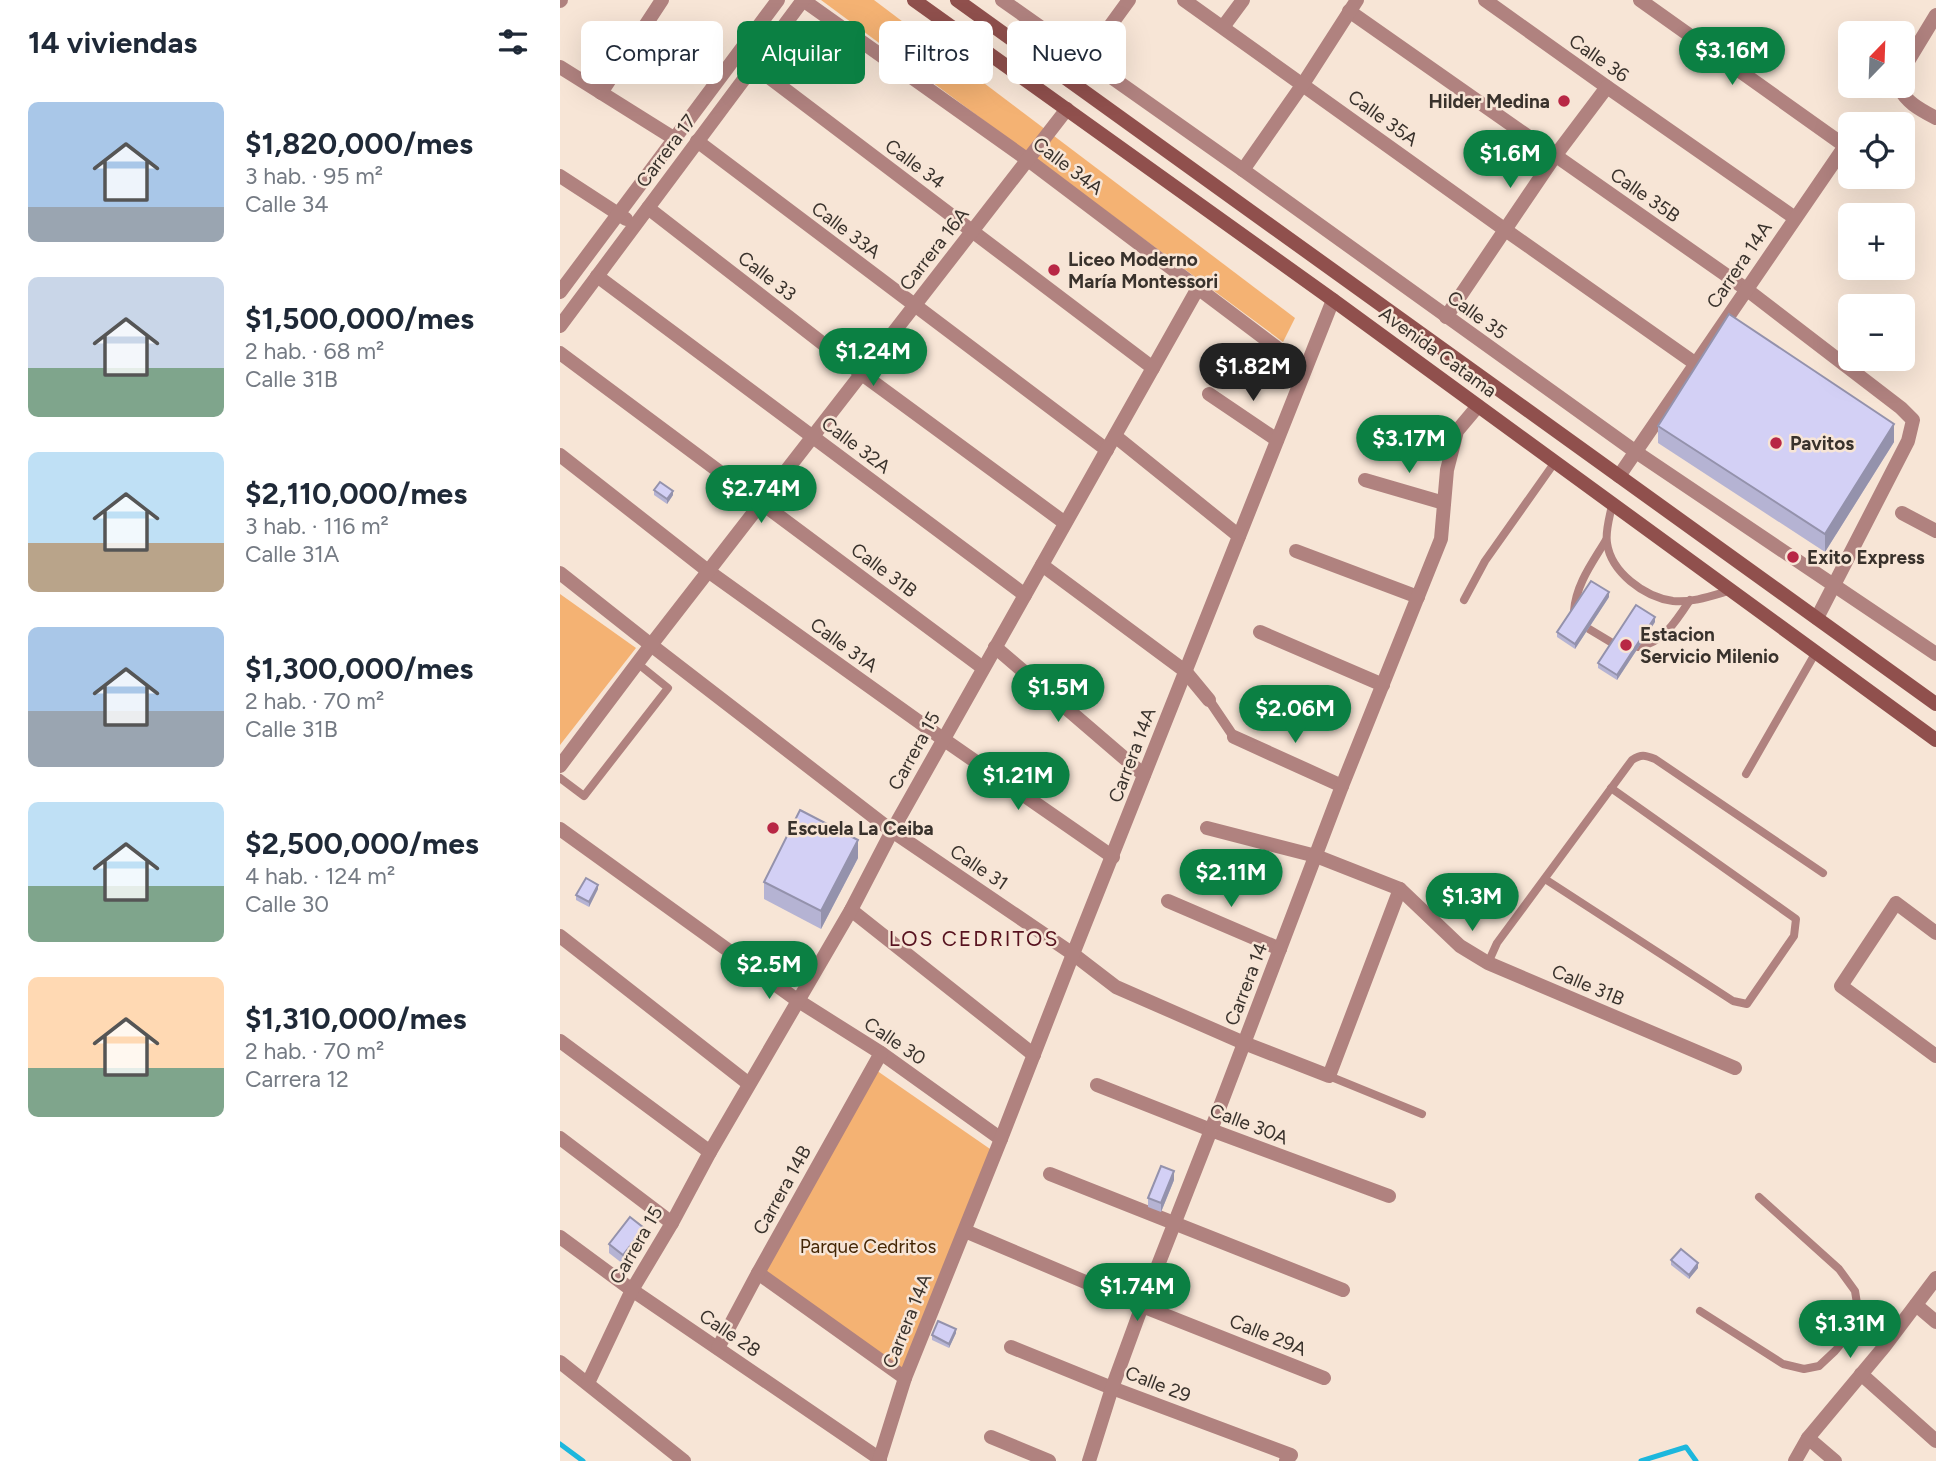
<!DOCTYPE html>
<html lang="es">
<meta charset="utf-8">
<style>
body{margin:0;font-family:Figtree,sans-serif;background:#f6f6f7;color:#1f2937;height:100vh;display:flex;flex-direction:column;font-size:26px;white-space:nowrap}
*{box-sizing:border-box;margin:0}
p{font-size:23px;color:#747a83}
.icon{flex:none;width:38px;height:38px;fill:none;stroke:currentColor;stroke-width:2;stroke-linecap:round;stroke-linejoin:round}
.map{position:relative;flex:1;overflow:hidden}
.details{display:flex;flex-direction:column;background:#fff;width:560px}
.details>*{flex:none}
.guide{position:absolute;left:21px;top:21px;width:665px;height:63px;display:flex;gap:14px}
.needle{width:46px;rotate:23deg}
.buttons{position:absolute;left:1278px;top:21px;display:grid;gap:14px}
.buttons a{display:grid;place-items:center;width:77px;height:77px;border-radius:10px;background:#fff;box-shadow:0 7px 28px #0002;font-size:35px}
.price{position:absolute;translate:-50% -60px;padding:0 16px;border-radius:24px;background:#0b8043;color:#fff;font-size:23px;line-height:46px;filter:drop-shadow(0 2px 4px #0008)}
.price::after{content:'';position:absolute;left:50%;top:42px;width:21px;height:16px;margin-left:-10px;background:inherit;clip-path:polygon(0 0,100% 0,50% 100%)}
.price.active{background:#222;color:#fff}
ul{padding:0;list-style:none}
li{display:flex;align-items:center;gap:21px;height:175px;padding:0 28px}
li span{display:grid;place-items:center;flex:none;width:196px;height:140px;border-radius:10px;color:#555}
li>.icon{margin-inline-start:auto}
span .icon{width:84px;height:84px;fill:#fffc;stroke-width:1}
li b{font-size:30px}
h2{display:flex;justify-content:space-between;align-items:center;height:84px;padding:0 28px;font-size:30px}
.tag{padding:0 24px;border-radius:10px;background:#fff;box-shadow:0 7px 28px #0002;font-size:24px;line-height:63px}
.tag.active{background:#0b8043;color:#fff}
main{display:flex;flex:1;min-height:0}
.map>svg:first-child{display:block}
.green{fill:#f4b273}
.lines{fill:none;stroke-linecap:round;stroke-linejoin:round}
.stream{stroke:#1db7dd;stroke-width:5}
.service{stroke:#b0827f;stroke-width:8}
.pedestrian{stroke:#b0827f;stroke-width:10}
.minor{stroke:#b0827f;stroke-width:14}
.secondary{stroke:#90504d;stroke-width:14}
.wall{fill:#b5b3d3}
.shaded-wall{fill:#9492ac}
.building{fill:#d3d0f5;stroke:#9492ac;stroke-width:2}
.poi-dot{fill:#b82745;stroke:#f7e5d6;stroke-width:2.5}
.labels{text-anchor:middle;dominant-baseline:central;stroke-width:5;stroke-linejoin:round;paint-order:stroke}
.street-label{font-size:19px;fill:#39322c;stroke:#f7e5d6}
.poi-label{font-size:19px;font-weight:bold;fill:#39322c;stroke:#f7e5d6;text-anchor:start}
.park-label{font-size:19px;fill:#442605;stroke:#f7e5d6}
.neighbourhood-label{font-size:21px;letter-spacing:2px;fill:#57121f;stroke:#f7e5d6}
</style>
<main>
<section class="details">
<h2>14 viviendas<svg class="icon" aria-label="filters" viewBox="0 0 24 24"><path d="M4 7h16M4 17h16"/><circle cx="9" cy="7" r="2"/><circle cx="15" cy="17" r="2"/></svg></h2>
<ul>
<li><span style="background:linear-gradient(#a9c7e8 75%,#9aa5b1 0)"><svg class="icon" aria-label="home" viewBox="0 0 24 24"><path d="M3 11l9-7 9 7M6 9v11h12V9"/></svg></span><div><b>$1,820,000/mes</b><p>3 hab. · 95 m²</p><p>Calle 34</p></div></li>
<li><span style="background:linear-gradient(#c9d6e8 65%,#7fa58c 0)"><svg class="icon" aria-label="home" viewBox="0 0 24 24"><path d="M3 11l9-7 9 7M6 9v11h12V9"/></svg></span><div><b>$1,500,000/mes</b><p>2 hab. · 68 m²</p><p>Calle 31B</p></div></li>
<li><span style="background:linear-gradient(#bfe0f5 65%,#b9a48a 0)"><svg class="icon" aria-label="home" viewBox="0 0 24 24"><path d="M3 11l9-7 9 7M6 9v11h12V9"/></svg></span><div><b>$2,110,000/mes</b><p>3 hab. · 116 m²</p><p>Calle 31A</p></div></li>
<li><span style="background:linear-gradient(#a9c7e8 60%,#9aa5b1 0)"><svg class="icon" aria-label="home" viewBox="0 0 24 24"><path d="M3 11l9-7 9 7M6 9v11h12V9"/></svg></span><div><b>$1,300,000/mes</b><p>2 hab. · 70 m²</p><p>Calle 31B</p></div></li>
<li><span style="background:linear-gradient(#bfe0f5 60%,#7fa58c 0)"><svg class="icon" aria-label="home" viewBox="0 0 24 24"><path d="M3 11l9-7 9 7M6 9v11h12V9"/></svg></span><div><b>$2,500,000/mes</b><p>4 hab. · 124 m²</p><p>Calle 30</p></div></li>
<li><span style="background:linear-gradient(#ffd9b3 65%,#7fa58c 0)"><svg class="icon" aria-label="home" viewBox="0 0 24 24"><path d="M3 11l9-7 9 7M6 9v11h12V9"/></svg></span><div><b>$1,310,000/mes</b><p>2 hab. · 70 m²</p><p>Carrera 12</p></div></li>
</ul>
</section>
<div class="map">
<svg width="1376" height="1461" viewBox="0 0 1376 1461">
<rect width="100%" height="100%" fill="#f7e5d6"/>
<g class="green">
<path d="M 261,0 L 314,0 L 735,318 L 723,342 Z"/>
<path d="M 0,594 L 76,648 L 0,745 Z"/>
<path d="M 313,1068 L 433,1151 L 345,1378 L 201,1273 Z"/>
</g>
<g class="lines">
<g class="stream">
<path d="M 0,1444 L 23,1461"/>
<path d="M 1081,1461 L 1126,1447 L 1136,1461"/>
</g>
<g class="service">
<path d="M 1052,505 C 1050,516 1045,531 1047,543 C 1051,572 1084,597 1113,601 C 1133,603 1154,595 1172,590"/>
<path d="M 904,600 L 925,561 L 995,462"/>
<path d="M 1014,611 C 1016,584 1033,562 1046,540"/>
<path d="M 1029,629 L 1054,644"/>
<path d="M 1078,647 C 1102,644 1117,620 1130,600"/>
<path d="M 1186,774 L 1256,652"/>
<path d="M 0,778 L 24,796 L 108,688 L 77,663"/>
<path d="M 985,879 L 1173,1001 L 1187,1004 L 1234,936 L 1236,919 L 1051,788"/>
<path d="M 928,963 L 937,943 L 1072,760 C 1081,754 1085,755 1095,759 L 1263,873"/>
<path d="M 769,1076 L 862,1114"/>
<path d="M 1199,1197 L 1279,1269 L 1295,1291 L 1299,1316 L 1295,1327 L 1324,1347"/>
<path d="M 1140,1311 L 1223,1364 L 1244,1369 L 1259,1366 L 1275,1351 L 1295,1327"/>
</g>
<path class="pedestrian" d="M 649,700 L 674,737"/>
<g class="minor">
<path d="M 243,0 L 468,160 L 745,369"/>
<path d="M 442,0 L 683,170 L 1076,452 L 1376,654"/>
<path d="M 624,0 L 944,229 L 1136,364"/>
<path d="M 925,0 L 1047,87 L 1235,218"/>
<path d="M 0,1 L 1,0"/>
<path d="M 789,11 L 1186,289 L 1341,408 L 1353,420 L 1348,441 L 1257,618"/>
<path d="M 663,27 L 683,0"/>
<path d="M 194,66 L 593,368"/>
<path d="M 0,67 L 115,139"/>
<path d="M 1342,71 L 1376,15"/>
<path d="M 510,81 L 569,0"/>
<path d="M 1338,86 C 1347,103 1359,109 1376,118"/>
<path d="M 41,93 L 102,0"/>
<path d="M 137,141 L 547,450"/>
<path d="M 683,170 L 743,84 L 797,0"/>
<path d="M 0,176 L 66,219"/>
<path d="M 88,208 L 302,374 L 505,523"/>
<path d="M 37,276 L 465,595"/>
<path d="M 0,292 L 218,0"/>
<path d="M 886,317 L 995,156 L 1047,87"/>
<path d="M 0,326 L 243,0"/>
<path d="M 0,353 L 423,668"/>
<path d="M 649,394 L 717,440"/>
<path d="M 555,436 L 679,536"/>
<path d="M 0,455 L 148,571 L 383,739 L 553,857"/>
<path d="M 1059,476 L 1285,146 L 1080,0"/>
<path d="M 805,480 L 884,503"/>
<path d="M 1342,513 L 1376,531"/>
<path d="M 736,551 L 858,597"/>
<path d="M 482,565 L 625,671 L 649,700"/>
<path d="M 0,573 L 91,645 L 332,831 L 513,954 L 556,987 L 684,1043 L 769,1076 L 840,889"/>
<path d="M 700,632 L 823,685"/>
<path d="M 435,647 L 584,775"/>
<path d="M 674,737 L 782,786"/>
<path d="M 0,766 L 91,645 L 507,109"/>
<path d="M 647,828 L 756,856 L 840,889 L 900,946 L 928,963 L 1175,1068"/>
<path d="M 0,829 L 237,1000 L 321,1053 L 441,1139"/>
<path d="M 608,901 L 720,949"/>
<path d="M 291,910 L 474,1055"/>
<path d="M 1376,933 L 1336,903 L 1281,986 L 1376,1056"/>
<path d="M 0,936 L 189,1084"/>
<path d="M 0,1041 L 150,1152"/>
<path d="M 537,1085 L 651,1130 L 829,1196"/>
<path d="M 0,1138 L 112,1223"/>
<path d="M 490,1174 L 783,1290"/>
<path d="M 405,1231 L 582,1306 L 764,1378"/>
<path d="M 0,1237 L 72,1290 L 320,1459"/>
<path d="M 198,1273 L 345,1378"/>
<path d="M 1356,1305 L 1376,1322"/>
<path d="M 451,1347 L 552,1388 L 731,1455 L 726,1461"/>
<path d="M 158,1348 L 198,1273 L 321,1053"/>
<path d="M 0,1362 L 124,1461"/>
<path d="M 1301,1374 L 1376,1441"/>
<path d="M 28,1383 L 72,1290 L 112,1223 L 150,1152 L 291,910 L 332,831 L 638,288"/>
<path d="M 431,1437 L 489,1461"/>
<path d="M 1248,1438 L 1275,1461"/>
<path d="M 319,1461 L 345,1378 L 441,1139 L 513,954 L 773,300"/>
<path d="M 529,1461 L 552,1388 L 582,1306 L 651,1130 L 782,786 L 881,539 L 887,470 L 897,431 L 918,406"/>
<path d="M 1235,1461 L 1248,1438 L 1324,1347 L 1376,1278"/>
</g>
<g class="secondary">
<path d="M 354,0 L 773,300 L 1376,740"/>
<path d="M 397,0 L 1376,704"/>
</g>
</g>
<g class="wall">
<path d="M 1098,426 L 1334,442 L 1265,552 L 1098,443 Z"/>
<path d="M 186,473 L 201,481 L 197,486 L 186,478 Z"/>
<path d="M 94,490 L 113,495 L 107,504 L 94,495 Z"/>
<path d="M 1049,597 L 1015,649 L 997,637 L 997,632 Z"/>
<path d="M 1095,622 L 1057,680 L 1038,668 L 1038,663 Z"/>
<path d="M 298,858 L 261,929 L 204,899 L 204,882 Z"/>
<path d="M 38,889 L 29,907 L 16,900 L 16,895 Z"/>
<path d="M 614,1180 L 601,1212 L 588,1207 L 588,1198 Z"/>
<path d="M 84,1237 L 63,1264 L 49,1253 L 49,1244 Z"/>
<path d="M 1111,1260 L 1138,1268 L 1129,1279 L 1111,1265 Z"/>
<path d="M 396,1333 L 389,1348 L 372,1340 L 372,1335 Z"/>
</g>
<g class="shaded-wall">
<path d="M 1334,424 L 1334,442 L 1265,552 L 1265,534 Z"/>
<path d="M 201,476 L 201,481 L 197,486 L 197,482 Z"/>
<path d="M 113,491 L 113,495 L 107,504 L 107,499 Z"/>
<path d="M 1049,592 L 1049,597 L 1015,649 L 1015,644 Z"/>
<path d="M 1095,617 L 1095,622 L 1057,680 L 1057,675 Z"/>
<path d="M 298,840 L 298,858 L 261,929 L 261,911 Z"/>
<path d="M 38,885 L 38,889 L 29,907 L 29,902 Z"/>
<path d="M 614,1171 L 614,1180 L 601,1212 L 601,1203 Z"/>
<path d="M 84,1228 L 84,1237 L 63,1264 L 63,1255 Z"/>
<path d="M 1138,1263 L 1138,1268 L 1129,1279 L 1129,1275 Z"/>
<path d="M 396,1329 L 396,1333 L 389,1348 L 389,1344 Z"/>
</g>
<g class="building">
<path d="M 1169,314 L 1334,424 L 1265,534 L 1098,426 Z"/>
<path d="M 190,468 L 201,476 L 197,482 L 186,473 Z"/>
<path d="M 100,482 L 113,491 L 107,499 L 94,490 Z"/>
<path d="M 1031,581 L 1049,592 L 1015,644 L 997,632 Z"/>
<path d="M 1076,605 L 1095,617 L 1057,675 L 1038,663 Z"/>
<path d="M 240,810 L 298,840 L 261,911 L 204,882 Z"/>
<path d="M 26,878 L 38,885 L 29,902 L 16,895 Z"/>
<path d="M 601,1166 L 614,1171 L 601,1203 L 588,1198 Z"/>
<path d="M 70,1217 L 84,1228 L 63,1255 L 49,1244 Z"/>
<path d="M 1121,1249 L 1138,1263 L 1129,1275 L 1111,1260 Z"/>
<path d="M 378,1321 L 396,1329 L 389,1344 L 372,1335 Z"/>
</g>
<g class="poi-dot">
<circle cx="1004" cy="101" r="7"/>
<circle cx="494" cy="270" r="7"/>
<circle cx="1216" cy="443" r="7"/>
<circle cx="1233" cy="557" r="7"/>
<circle cx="1066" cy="645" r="7"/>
<circle cx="213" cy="828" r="7"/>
</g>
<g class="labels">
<g class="street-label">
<text transform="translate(1039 58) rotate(35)">Calle 36</text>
<text transform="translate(823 118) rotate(36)">Calle 35A</text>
<text transform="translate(106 151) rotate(-53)">Carrera 17</text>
<text transform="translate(355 164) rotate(37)">Calle 34</text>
<text transform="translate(508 166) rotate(37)">Calle 34A</text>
<text transform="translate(1085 195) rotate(35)">Calle 35B</text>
<text transform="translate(286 230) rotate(37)">Calle 33A</text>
<text transform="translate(374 249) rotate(-52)">Carrera 16A</text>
<text transform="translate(1179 265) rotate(-56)">Carrera 14A</text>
<text transform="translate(207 276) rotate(38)">Calle 33</text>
<text transform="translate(917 315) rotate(36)">Calle 35</text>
<text transform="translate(878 352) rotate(36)">Avenida Catama</text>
<text transform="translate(296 445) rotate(37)">Calle 32A</text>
<text transform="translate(324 570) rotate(37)">Calle 31B</text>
<text transform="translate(284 645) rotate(36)">Calle 31A</text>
<text transform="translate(354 751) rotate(-61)">Carrera 15</text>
<text transform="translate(572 755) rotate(-69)">Carrera 14A</text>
<text transform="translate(419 867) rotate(34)">Calle 31</text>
<text transform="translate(686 984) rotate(-69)">Carrera 14</text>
<text transform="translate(1028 985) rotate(23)">Calle 31B</text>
<text transform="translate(335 1041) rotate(34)">Calle 30</text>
<text transform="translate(689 1124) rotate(21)">Calle 30A</text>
<text transform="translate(222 1190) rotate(-61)">Carrera 14B</text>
<text transform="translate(76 1245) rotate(-60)">Carrera 15</text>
<text transform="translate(347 1321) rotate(-68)">Carrera 14A</text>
<text transform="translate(170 1333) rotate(34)">Calle 28</text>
<text transform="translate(708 1335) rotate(22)">Calle 29A</text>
<text transform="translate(598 1384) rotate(21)">Calle 29</text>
</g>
<g class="poi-label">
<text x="990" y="101" text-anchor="end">Hilder Medina</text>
<text x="508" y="259">Liceo Moderno<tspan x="508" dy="22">María Montessori</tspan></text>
<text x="1230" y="443">Pavitos</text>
<text x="1247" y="557">Exito Express</text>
<text x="1080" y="634">Estacion<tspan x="1080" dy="22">Servicio Milenio</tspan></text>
<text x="227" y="828">Escuela La Ceiba</text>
</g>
<g class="park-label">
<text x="308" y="1246">Parque Cedritos</text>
</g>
<g class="neighbourhood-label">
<text x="414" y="938">LOS CEDRITOS</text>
</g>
</g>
</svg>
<div class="buttons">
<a><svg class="needle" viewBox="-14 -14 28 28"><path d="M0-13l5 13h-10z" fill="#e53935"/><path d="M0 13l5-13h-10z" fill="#747a83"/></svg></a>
<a><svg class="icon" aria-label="locate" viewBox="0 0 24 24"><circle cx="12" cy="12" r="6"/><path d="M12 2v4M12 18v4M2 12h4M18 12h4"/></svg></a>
<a>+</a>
<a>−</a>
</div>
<b class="price" style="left:1172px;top:87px">$3.16M</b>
<b class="price" style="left:950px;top:190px">$1.6M</b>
<b class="price" style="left:313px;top:388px">$1.24M</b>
<b class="price active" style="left:693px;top:403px">$1.82M</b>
<b class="price" style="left:849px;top:475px">$3.17M</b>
<b class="price" style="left:201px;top:525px">$2.74M</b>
<b class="price" style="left:498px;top:724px">$1.5M</b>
<b class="price" style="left:735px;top:745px">$2.06M</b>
<b class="price" style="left:458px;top:812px">$1.21M</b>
<b class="price" style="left:671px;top:909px">$2.11M</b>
<b class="price" style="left:912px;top:933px">$1.3M</b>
<b class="price" style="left:209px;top:1001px">$2.5M</b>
<b class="price" style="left:577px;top:1323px">$1.74M</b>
<b class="price" style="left:1290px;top:1360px">$1.31M</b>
<div class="guide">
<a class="tag">Comprar</a>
<a class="tag active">Alquilar</a>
<a class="tag">Filtros</a>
<a class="tag">Nuevo</a>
</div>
</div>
</main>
